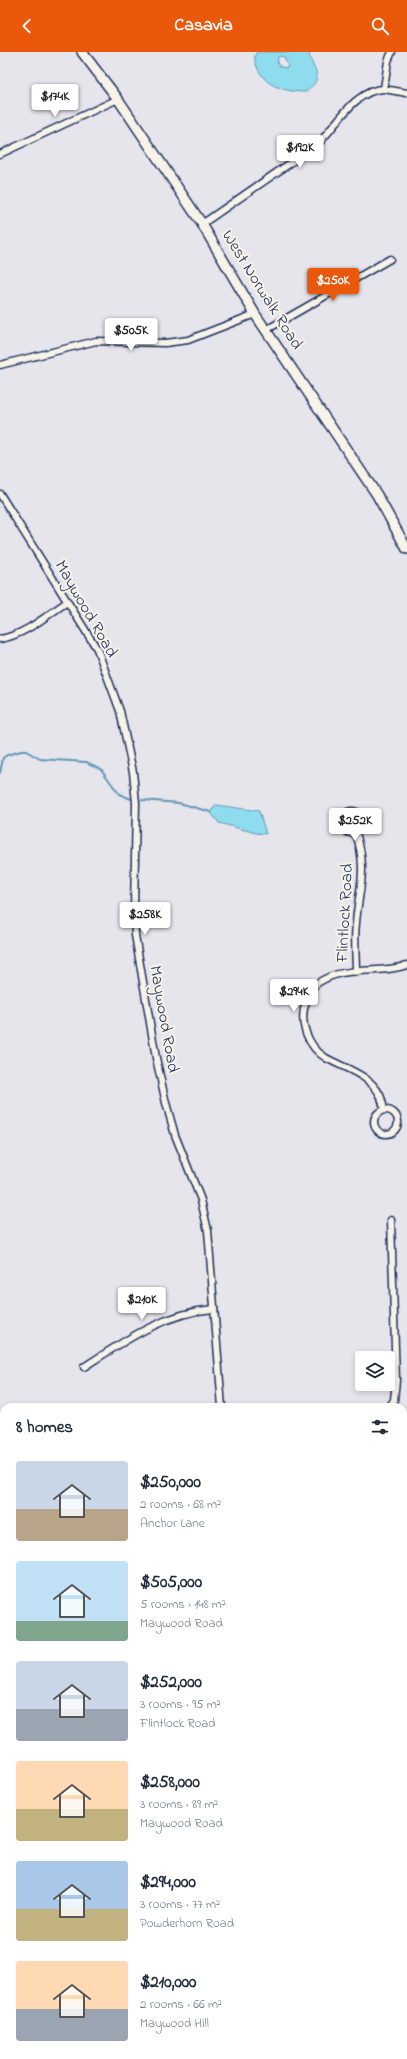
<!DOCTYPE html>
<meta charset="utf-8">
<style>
body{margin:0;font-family:"Indie Flower",sans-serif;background:#f6f6f7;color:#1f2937;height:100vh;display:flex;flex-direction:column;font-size:15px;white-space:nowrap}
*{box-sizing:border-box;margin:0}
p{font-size:13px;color:#747a83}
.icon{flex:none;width:22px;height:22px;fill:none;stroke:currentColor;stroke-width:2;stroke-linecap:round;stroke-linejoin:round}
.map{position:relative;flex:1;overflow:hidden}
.details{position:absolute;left:0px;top:1351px;width:407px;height:656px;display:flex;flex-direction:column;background:#fff;border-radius:12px 12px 0 0;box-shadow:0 2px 6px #0003}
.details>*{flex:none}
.controls{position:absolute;left:355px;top:1299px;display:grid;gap:8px}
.controls a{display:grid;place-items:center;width:40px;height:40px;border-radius:4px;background:#fff;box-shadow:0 2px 6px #0003;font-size:20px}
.price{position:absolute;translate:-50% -34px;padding:0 9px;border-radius:4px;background:#fff;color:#222;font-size:13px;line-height:26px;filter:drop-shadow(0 1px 2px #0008)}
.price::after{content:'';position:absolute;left:50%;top:24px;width:12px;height:9px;margin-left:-6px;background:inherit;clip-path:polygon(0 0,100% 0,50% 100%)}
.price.current{background:#ea580c;color:#fff}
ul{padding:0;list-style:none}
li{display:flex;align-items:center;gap:12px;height:100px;padding:0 16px}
li span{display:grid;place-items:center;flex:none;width:112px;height:80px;border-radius:4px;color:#555}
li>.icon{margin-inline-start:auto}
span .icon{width:48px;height:48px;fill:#fffc;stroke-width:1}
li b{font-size:17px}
h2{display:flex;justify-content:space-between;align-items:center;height:48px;padding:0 16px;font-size:17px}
header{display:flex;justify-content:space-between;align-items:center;height:52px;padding:0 16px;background:#ea580c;color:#fff;font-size:18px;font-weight:800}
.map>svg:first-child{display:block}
.built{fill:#dbdbef}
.water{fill:#8fdcef;stroke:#6197b5;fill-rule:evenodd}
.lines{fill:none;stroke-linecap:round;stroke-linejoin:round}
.stream{stroke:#6197b5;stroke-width:2}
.street-casing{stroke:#1b2f5e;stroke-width:9}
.secondary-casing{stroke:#1b2f5e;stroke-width:12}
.primary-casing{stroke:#1b2f5e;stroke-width:13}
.street{stroke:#f7f3e8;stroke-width:6}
.secondary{stroke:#f7f3e8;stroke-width:9}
.primary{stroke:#f7f3e8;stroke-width:10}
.labels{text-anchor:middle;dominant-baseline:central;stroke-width:4;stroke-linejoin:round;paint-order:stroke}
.street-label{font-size:17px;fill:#1b2f5e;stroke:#f7f3e8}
</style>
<header><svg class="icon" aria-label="back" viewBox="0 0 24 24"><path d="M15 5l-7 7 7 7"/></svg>Casavia<svg class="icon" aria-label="search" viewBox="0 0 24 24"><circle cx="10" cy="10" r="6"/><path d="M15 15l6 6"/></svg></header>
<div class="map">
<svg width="407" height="2007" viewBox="0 0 407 2007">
<rect width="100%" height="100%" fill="#e6e5ec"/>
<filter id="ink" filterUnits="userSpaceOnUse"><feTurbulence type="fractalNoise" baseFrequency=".025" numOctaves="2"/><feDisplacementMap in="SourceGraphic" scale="8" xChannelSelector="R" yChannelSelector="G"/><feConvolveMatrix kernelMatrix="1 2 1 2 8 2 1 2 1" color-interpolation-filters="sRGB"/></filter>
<g filter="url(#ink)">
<g class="built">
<path d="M 407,1918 L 407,2007 L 365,2007 L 362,2003 L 403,2003 L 403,1921 Z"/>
<path d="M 312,2003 L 354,2003 L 357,2007 L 308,2007 Z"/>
</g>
<g class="water">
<path d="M 257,0 L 309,0 C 310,17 328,22 306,40 C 286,40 265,35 257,15 C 255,9 253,5 257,0 ZM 280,4 L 284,5 L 288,13 L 287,16 L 281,15 L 277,11 L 278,5 Z"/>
<path d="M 216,753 L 259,759 L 266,782 L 256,781 L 219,771 L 211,761 Z"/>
</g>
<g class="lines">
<g class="stream">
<path d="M 0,721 L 3,706 L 7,703 L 21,699 L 26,699 L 40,707 L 86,710 L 101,717 L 119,742 L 131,747"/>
<path d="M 142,748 L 179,751 L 211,760"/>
<path d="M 99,2003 L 100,2007"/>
</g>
<defs>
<g id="street">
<path d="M 392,0 L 388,9 L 384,37 L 407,41"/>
<path d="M 0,102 L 118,47"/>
<path d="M 202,172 L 318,92 C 336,74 355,37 384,37"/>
<path d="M 266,278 L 390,207"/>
<path d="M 0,313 L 96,289 L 165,291 L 188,288 L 255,262"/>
<path d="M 0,442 L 97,597 L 120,659 L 133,720 L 136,751 L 134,858 L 135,883 L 156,1006 L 166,1051 L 175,1083 L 201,1148 L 208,1179 L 222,1355"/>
<path d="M 0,587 C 25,583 46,564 67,550"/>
<circle cx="352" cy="770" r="11"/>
<path d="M 356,920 C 356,904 354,887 356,871 C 359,834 368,820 356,781"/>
<path d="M 384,1058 C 383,1053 382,1047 380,1043 C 370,1023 344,1016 326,1006 C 308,995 298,970 306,950 C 312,935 313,932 329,925 C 353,915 382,922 407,913"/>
<circle cx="386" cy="1070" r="12"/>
<path d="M 84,1315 C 124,1289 164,1261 213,1257"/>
<path d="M 389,1355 L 394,1348 L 396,1328 L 391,1168"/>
<path d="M 403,1584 L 407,1583"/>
<path d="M 0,1639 L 4,1639"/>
<path d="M 403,1734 L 407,1734"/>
<path d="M 403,1843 L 407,1841"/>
<path d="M 161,2003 L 161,2007"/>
<path d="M 358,2003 L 362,2007"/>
<path d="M 135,2007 L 135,2003"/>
</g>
<path id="secondary" d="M 82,0 L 118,47 L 202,172 L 255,262 L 377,443 L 407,497"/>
<g id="primary">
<path d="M 403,1993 L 407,1989"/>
<path d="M 387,2007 L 391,2003"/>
<path d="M 403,2007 L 407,2001"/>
</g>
</defs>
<use href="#street" class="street-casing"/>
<use href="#secondary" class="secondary-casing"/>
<use href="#primary" class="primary-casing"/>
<use href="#street" class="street"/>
<use href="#secondary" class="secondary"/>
<use href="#primary" class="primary"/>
</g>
</g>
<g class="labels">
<g class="street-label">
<text transform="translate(262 238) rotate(58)">West Norwalk Road</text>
<text transform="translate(86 557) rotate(60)">Maywood Road</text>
<text transform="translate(345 861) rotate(-87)">Flintlock Road</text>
<text transform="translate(164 967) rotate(80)">Maywood Road</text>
</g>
</g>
</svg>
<div class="controls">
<a><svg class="icon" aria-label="layers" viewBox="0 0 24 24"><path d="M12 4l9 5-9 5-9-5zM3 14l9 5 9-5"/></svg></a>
</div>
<b class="price" style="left:55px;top:66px">$174K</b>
<b class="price" style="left:300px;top:117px">$192K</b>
<b class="price current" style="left:333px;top:250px">$250K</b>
<b class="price" style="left:131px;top:300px">$505K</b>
<b class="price" style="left:355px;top:790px">$252K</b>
<b class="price" style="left:145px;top:884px">$258K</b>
<b class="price" style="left:294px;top:961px">$294K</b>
<b class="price" style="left:142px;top:1269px">$210K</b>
<section class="details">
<h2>8 homes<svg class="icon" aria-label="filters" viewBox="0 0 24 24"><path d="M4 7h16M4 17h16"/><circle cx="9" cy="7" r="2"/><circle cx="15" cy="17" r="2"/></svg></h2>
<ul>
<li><span style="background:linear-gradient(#c9d6e8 60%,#b9a48a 0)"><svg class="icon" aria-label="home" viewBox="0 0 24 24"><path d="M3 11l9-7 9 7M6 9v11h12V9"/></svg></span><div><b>$250,000</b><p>2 rooms · 68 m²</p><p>Anchor Lane</p></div></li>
<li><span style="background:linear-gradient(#bfe0f5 75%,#7fa58c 0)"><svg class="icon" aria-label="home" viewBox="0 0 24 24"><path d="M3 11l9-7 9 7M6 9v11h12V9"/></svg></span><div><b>$505,000</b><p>5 rooms · 148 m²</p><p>Maywood Road</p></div></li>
<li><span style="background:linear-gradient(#c9d6e8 60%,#9aa5b1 0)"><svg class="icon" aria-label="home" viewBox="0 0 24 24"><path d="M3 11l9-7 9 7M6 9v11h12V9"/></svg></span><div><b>$252,000</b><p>3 rooms · 95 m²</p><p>Flintlock Road</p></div></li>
<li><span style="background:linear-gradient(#ffd9b3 60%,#c2b280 0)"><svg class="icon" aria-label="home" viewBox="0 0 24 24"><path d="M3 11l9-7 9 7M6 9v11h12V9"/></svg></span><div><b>$258,000</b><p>3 rooms · 89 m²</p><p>Maywood Road</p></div></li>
<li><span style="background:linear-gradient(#a9c7e8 60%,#c2b280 0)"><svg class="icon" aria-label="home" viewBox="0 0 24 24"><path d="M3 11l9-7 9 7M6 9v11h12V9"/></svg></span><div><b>$294,000</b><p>3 rooms · 77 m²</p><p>Powderhorn Road</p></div></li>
<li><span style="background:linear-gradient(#ffd9b3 60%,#9aa5b1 0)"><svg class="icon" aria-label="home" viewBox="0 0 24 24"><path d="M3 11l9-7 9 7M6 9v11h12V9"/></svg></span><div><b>$210,000</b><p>2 rooms · 66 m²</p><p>Maywood Hill</p></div></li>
</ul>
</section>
</div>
